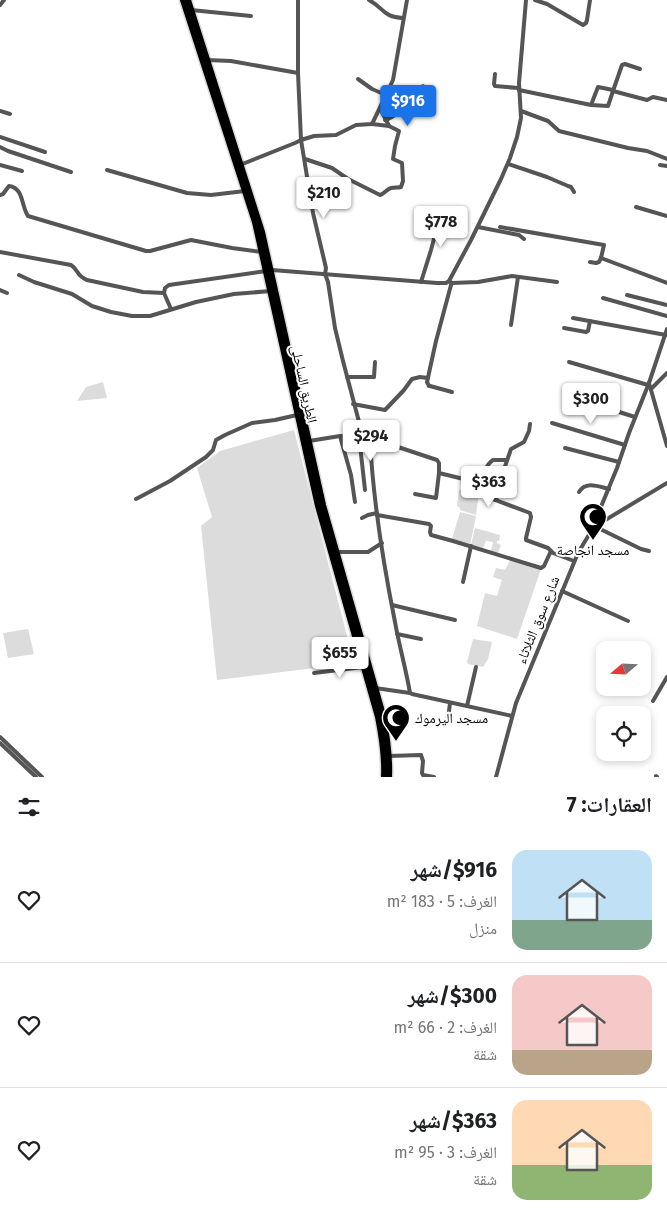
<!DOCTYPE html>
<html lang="ar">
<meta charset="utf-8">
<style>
body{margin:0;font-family:"Fira Sans","Noto Naskh Arabic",sans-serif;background:#f2f2f2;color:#202124;direction:rtl;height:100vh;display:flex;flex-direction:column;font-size:19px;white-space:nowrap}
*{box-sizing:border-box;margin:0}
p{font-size:16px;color:#757577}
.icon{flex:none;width:28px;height:28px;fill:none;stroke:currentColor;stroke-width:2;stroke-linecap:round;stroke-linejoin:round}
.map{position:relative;height:777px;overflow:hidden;direction:ltr}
.drawer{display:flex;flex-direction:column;background:#fff;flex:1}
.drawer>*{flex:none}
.needle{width:32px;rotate:251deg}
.buttons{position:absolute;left:596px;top:641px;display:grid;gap:10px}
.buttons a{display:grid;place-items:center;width:55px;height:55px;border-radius:10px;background:#fff;box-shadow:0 2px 8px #0003;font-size:25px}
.price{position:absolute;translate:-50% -42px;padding:0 11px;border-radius:5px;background:#fff;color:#222;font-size:16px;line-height:32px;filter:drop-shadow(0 1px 2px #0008)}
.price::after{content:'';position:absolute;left:50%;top:30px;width:15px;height:11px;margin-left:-8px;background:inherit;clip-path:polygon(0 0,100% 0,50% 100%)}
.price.selected{background:#1a73e8;color:#fff}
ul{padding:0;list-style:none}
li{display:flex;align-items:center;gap:15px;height:125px;padding:0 15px}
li+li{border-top:1px solid #e0e0e0}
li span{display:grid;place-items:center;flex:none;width:140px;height:100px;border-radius:15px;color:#555}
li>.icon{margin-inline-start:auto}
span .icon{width:60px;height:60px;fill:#fffc;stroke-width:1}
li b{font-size:21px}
h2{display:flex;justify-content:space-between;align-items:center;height:60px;padding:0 15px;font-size:21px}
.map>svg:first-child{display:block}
.green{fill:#dcdcdc}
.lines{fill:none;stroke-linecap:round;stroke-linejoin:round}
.highway-casing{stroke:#dbdbdb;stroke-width:9}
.minor{stroke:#555;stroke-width:4}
.highway{stroke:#000;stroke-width:6}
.labels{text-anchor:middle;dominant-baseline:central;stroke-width:4;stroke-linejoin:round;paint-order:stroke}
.street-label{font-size:14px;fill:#000;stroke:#fff}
.poi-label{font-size:14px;fill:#000;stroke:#fff}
</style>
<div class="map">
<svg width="667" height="777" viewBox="0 0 667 777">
<rect width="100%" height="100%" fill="#fff"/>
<g class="green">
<path d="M 103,382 L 107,398 L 77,401 L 86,387 Z"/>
<path d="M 294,430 L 347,636 L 339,665 L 217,680 L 201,526 L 212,517 L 197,468 L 220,451 Z"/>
<path d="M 461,480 L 480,486 L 476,515 L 460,510 L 460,508 L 457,506 L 459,490 L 462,490 L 463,488 L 462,487 L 463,485 L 460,484 Z"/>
<path d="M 460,512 L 476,516 L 470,545 L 452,539 Z"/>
<path d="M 475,528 L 500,535 L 499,541 L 497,541 L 497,543 L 501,545 L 498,553 L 491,551 L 493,542 L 486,541 L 483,548 L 471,545 Z"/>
<path d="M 510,560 L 541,569 L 517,639 L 477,626 L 485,593 L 497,596 L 502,580 L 493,577 L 496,568 L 505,570 Z"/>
<path d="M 28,629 L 34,654 L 8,658 L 3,633 Z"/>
<path d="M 473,639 L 492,642 L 488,659 L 483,667 L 468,664 L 467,662 Z"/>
</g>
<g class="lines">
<defs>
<g id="highway">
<path d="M 183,0 L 255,222 L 318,506 L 378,717 C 382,737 385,756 384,777"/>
<path d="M 188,0 L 262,232 L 323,505 L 383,715 C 387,736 390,756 389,777"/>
</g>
</defs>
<use href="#highway" class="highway-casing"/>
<g class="minor">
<path d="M 298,0 L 298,73 L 301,140 L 313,213 L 326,268 L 325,274 L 328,282 L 335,328 L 343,361 L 363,437"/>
<path d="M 369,0 C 385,9 383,17 403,18"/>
<path d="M 535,0 L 547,4 L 583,25 L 586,23 L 587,20 L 590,0"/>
<path d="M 0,5 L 4,0"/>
<path d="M 191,10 L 251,16"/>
<path d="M 207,60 L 231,61 L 298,73"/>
<path d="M 495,74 L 494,84 L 495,86 L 518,88 L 519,90 L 591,105 L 608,106 L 613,91 L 647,100 L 653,97 L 667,100"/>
<path d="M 358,79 L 372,89 L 386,95"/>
<path d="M 613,91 L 622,65 L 625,64 L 640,69"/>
<path d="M 591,105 L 598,87 L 613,90"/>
<path d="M 0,111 L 10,114"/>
<path d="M 521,111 L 548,121 L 559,131 L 628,148 L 647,151 L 667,159"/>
<path d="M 385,120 C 398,116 398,111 402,99 L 409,98 L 423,86"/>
<path d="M 372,124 L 389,126"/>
<path d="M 0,137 L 45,152"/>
<path d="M 0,147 L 8,151 L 71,172"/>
<path d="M 305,159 L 332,168 L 348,179 L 380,195 C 384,194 387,189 391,188 C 395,187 398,188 401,187 L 403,181 L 402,163 L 393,159 L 395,146 L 399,131 L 389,126 L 380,108"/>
<path d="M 508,164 L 547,177 L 568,186 L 571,187 L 574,192"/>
<path d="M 0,165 L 22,171"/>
<path d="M 240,165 L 295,143 L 301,140 L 314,136 L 336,135 L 356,125 L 372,124 L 373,122 L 393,80 L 407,0"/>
<path d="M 660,165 L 667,166"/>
<path d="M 107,170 L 187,193 L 211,195 L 245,191"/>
<path d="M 0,195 L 3,194 L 9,186 C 24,188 21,206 28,216 L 146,251 L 150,251 L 191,240 L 232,248 L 262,252"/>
<path d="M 636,207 L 667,216"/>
<path d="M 478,227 L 519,235 L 524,239"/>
<path d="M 500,227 L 604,245 L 601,258 L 599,262 L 596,263 L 590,262"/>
<path d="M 0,252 L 71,265 C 79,270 76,276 87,280 L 143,292 L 164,293 L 171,309"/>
<path d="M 601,258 L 667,283"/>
<path d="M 272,270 L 437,283 L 446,283 L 449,281 L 471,240 L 501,179 L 510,158 L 517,137 L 521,118 L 519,83 L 526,0"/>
<path d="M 19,275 L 34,282 L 72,294 L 92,306 L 111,312 L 132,316 L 150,316 L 196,302 L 234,294 L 271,291"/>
<path d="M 449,281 L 452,283 L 451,285 L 436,341 L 427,382 L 429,386 L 430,386 L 452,392"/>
<path d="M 421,282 L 431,250 L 442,209"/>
<path d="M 452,283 L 478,282 L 512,276 L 557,282"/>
<path d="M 0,290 L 7,293"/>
<path d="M 164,293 L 165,288 L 169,285 L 266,271"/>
<path d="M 627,295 L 667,305"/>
<path d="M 603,298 L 667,316"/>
<path d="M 573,318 L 666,335"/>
<path d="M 511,325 L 518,277"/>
<path d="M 564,328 L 586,332 L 588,331 L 590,321"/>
<path d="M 667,329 L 649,383 L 667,446"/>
<path d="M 569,362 L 648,385"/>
<path d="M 347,377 L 374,377 L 375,362"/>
<path d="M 651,389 L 667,373"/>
<path d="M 569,399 L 584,401 L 635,417"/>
<path d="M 353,404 L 385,410 L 404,390 L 412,379 L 420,377 L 428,378"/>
<path d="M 552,423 L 625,445"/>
<path d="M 340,436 L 351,475 L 355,502"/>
<path d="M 359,436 L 365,490"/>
<path d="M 370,439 C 373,500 383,562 395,622 C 399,645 406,669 410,693 L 412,694 L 512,716"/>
<path d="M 309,441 L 340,436 L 359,436 L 383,442 L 437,460 L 439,463 L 439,473 L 480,483 C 483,487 480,491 482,495 L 530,513 L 531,517 L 526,538 L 526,540 L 548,548 L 553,553 L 574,561"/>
<path d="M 565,448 L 619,462"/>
<path d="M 478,482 C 484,475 485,465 493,460 L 507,460"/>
<path d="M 579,492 C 586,481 597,486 609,489"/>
<path d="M 415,494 L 436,498 L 439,473"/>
<path d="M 136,499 L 170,481 L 206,457 L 213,450 L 216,440 L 225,435 L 252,423 L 275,420 L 297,415"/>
<path d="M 496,500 L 500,481 L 511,449 L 524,442 L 529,431 L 530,424"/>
<path d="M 377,515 L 429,524 L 431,526 L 430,532 L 431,535 L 453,541 L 541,568 L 544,566 L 551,551"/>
<path d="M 362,518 L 368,515 L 377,513"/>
<path d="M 596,527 L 641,549 L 649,551"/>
<path d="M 591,531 L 617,468 L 629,433 L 649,383"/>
<path d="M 336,552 L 368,552 L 382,543"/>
<path d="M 463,582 L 471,546"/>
<path d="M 562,591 L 628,621"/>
<path d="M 392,605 L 455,620"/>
<path d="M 397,634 L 421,639"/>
<path d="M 314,673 L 363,667"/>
<path d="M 375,688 L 410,693"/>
<path d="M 653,701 L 667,677"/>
<path d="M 467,706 L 476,667"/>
<path d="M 448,719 L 450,703"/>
<path d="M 0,737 L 42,777"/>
<path d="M 0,743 L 36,777"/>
<path d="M 389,756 L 421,755 L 423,761 L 422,773 L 423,775 L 434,777"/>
<path d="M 656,776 L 657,777"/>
<path d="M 496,777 L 516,703 L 578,553 L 590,533 L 602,522 L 667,483"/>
</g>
<use href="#highway" class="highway"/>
</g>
<defs>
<symbol id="mosque-pin" viewBox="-11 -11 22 30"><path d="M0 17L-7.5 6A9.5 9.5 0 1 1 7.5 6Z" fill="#000" stroke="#fff"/><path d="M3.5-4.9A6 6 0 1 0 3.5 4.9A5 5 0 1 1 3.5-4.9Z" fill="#fff"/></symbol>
</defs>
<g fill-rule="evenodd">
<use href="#mosque-pin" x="577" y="501" width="32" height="43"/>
<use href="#mosque-pin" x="380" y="702" width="32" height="43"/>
</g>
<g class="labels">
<g class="street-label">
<text transform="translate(304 384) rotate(78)">الطريق الساحلى</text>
<text transform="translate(538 620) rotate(-68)">شارع سوق الثلاثاء</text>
</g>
<g class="poi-label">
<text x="593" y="550">مسجد انجاصة</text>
<text x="415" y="718" text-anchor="start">مسجد اليرموك</text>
</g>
</g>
</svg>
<div class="buttons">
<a><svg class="needle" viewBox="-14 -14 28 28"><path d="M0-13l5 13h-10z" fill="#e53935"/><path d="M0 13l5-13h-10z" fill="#757577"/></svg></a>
<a><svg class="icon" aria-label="locate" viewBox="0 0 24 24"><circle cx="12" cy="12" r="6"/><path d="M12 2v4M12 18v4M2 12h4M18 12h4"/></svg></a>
</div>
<b class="price selected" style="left:408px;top:127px">$916</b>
<b class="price" style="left:324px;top:219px">$210</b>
<b class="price" style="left:441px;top:248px">$778</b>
<b class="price" style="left:591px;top:425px">$300</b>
<b class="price" style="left:371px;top:462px">$294</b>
<b class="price" style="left:489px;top:508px">$363</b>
<b class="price" style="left:340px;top:679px">$655</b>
</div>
<section class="drawer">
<h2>العقارات: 7<svg class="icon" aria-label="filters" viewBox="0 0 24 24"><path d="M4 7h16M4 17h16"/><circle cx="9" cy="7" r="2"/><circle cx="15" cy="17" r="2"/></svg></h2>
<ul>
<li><span style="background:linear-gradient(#bfe0f5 70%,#7fa58c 0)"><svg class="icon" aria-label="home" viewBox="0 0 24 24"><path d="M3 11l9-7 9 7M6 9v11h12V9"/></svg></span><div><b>$916/شهر</b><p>الغرف: 5 · 183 m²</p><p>منزل</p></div><svg class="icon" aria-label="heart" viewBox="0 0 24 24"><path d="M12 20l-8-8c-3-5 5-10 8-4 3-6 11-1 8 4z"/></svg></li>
<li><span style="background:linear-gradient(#f6c9c9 75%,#b9a48a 0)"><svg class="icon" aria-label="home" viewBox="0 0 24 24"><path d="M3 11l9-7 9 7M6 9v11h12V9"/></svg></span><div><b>$300/شهر</b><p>الغرف: 2 · 66 m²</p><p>شقة</p></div><svg class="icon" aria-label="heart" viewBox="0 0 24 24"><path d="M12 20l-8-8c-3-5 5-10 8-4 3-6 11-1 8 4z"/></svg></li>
<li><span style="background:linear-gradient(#ffd9b3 65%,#8fb573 0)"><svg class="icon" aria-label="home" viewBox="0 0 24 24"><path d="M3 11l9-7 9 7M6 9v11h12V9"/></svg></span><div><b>$363/شهر</b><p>الغرف: 3 · 95 m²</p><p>شقة</p></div><svg class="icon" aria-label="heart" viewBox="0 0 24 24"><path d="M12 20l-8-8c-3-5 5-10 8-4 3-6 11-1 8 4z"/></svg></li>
</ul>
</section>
